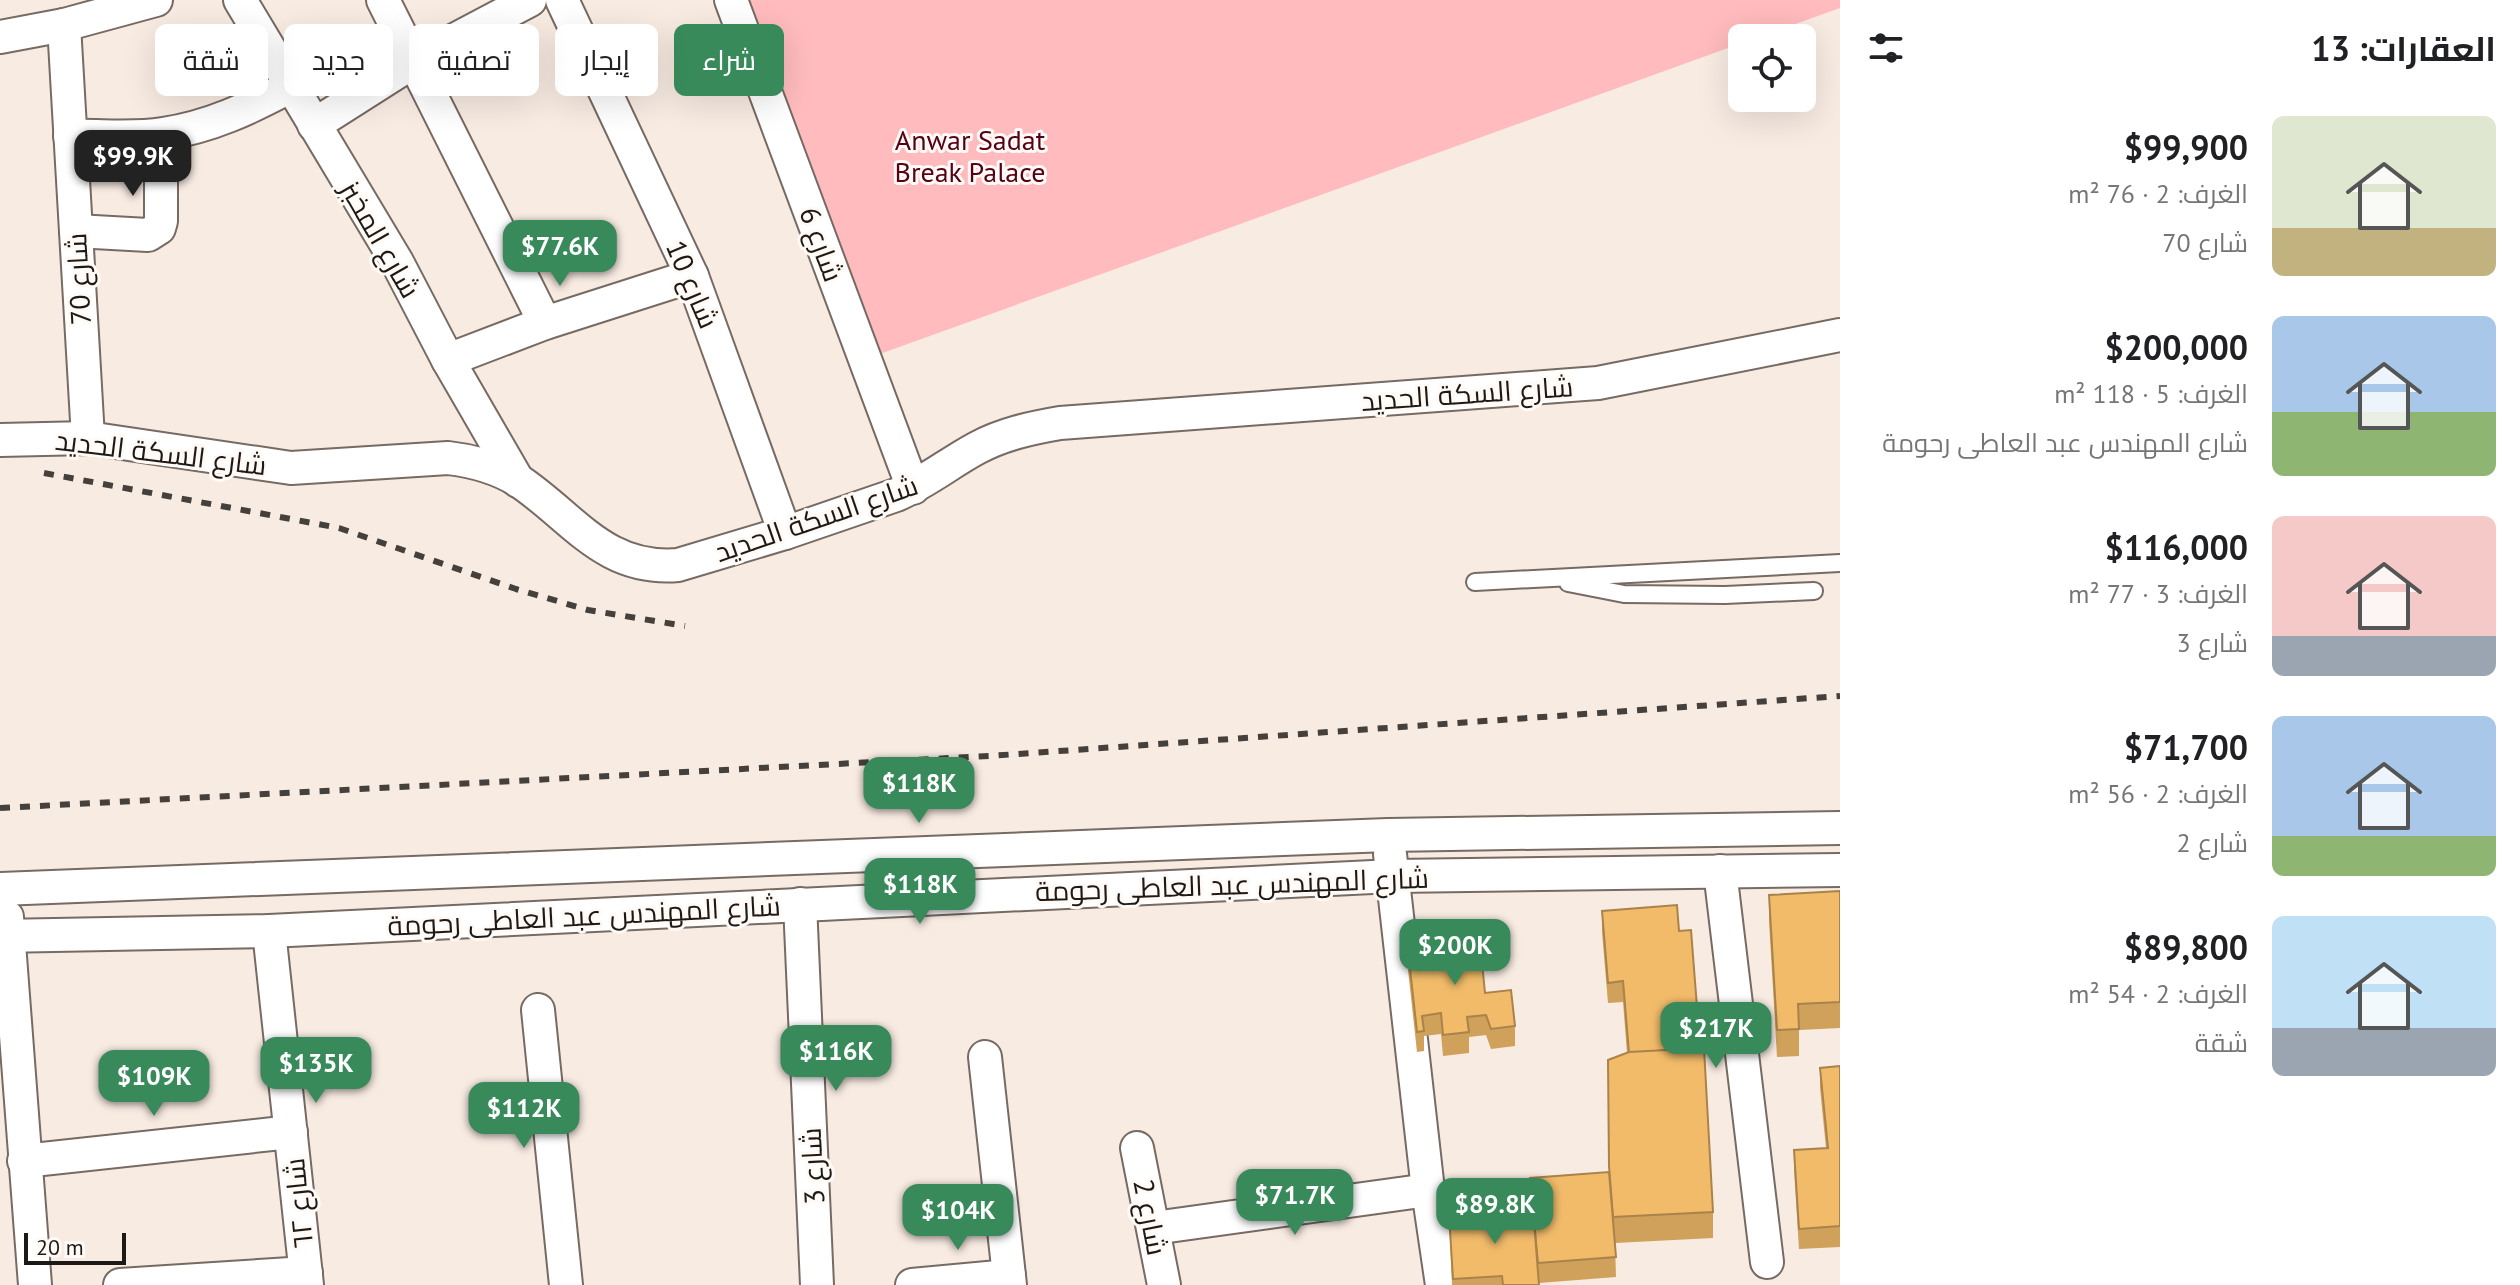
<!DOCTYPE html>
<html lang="ar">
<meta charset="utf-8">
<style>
body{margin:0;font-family:"PT Sans",Cairo,sans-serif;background:#f6f6f6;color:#202124;direction:rtl;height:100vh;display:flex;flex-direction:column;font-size:30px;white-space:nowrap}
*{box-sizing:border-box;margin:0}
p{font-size:26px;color:#757577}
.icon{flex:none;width:44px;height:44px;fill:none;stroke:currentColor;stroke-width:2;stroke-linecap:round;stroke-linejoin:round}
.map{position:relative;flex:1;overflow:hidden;direction:ltr}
.sheet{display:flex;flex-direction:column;background:#fff;width:680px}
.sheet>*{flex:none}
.hud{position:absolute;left:24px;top:24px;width:760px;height:72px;direction:rtl;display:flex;gap:16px}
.tools{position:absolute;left:1728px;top:24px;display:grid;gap:16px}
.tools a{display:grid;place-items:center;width:88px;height:88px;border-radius:12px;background:#fff;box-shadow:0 8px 32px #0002;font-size:40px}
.scale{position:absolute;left:24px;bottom:20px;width:102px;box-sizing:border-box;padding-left:8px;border:4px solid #1d1916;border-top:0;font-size:22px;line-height:28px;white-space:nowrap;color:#1d1916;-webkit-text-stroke:6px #fffaf6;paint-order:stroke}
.price{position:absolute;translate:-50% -68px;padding:0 18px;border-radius:16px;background:#388a5b;color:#fff;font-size:26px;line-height:52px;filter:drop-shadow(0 2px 4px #0008)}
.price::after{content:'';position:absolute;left:50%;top:48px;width:24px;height:18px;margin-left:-12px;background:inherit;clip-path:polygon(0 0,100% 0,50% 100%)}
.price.on{background:#222;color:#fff}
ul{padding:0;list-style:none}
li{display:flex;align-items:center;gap:24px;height:200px;padding:0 24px}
li span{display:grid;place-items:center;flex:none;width:224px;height:160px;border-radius:12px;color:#555}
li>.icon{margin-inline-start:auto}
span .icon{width:96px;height:96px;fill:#fffc;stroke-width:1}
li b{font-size:34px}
h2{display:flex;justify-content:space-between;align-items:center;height:96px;padding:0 24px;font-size:34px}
.tag{padding:0 28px;border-radius:12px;background:#fff;box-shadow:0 8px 32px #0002;font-size:28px;line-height:72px}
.tag.on{background:#388a5b;color:#fff}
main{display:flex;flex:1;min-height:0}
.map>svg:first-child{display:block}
.green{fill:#ffbbbe}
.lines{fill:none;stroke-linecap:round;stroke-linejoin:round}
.lane-casing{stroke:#766a63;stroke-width:20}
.street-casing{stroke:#766a63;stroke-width:36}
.lane{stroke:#fff;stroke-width:16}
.street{stroke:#fff;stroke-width:32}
.rail{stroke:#45403b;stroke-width:6;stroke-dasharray:10 10;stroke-linecap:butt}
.wall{fill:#cfa15b}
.building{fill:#f1bb6a;stroke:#a9834a;stroke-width:2}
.labels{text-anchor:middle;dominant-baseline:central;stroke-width:6;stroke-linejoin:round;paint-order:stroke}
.park-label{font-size:28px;fill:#570015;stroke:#fffaf6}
.street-label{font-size:28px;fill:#1d1916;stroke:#fffaf6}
</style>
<main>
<section class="sheet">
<h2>العقارات: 13<svg class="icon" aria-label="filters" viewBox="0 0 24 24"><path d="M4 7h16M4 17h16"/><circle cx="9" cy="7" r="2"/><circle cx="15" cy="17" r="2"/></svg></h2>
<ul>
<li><span style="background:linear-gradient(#dfe7d0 70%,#c2b280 0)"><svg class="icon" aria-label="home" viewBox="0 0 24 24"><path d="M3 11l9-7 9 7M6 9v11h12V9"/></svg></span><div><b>$99,900</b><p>الغرف: 2 · 76 m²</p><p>شارع 70</p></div></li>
<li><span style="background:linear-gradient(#a9c7e8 60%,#8fb573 0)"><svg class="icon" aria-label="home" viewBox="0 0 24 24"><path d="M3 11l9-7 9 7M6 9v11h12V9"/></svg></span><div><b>$200,000</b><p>الغرف: 5 · 118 m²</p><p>شارع المهندس عبد العاطى رحومة</p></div></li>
<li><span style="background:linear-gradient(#f6c9c9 75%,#9aa5b1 0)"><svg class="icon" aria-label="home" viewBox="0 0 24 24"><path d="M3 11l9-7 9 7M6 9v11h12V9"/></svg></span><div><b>$116,000</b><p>الغرف: 3 · 77 m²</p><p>شارع 3</p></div></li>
<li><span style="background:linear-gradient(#a9c7e8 75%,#8fb573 0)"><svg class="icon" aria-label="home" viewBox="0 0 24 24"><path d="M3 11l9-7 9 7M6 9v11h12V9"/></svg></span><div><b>$71,700</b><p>الغرف: 2 · 56 m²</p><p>شارع 2</p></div></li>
<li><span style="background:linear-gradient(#bfe0f5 70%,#9aa5b1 0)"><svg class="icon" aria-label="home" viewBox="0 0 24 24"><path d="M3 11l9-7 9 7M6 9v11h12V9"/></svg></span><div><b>$89,800</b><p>الغرف: 2 · 54 m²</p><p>شقة</p></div></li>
</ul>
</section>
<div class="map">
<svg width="1840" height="1285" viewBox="0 0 1840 1285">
<rect width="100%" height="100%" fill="#f8ebe2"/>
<path class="green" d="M 747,0 L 1840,0 L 1840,8 L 1756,38 L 1742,38 L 1742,43 L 877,355 Z"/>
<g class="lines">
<defs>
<g id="lane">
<path d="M 1475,582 L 1840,563"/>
<path d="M 1568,583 L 1624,594 L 1725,595 L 1814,591"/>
</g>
<g id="street">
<path d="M 240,0 L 397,262 L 448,360 L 518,481"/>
<path d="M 383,0 L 545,323"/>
<path d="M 562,0 L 692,276 L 785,533"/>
<path d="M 731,0 L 913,488"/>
<path d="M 64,25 L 88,438"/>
<path d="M 0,37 L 64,25 L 156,0"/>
<path d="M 314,125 L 413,62 L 530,0"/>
<path d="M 70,136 C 100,135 133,139 163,134 C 210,127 250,108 291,86"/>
<path d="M 76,231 L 148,235 L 159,228 L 161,221 L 161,135"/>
<path d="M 448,360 L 545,323 L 692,276"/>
<path d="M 0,440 L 88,438 L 291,468 L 448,458 C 473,461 497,467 519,481 C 574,518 604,571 678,565 L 785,533 L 896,495 C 925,483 949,463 977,448 C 1003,434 1031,428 1060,423 L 1598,383 L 1840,335"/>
<path d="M 1390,854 L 1428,1190 L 1442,1285"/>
<path d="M 1720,871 L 1767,1262"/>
<path d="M 0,889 L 1388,835 L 1840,828"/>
<path d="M 800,904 L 817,1285"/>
<path d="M 7,917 L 35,1285"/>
<path d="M 269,931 L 307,1285"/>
<path d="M 0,936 L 269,931 L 1393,876 L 1840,870"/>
<path d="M 538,1010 L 566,1285"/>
<path d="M 985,1057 L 1010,1285"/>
<path d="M 1137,1148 L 1164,1285"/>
<path d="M 24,1161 L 291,1132"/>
<path d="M 1154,1228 L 1428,1190"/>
<path d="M 120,1285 L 306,1273"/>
<path d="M 912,1285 L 1009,1276"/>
</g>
</defs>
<use href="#lane" class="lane-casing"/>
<use href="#street" class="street-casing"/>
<use href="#lane" class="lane"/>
<use href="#street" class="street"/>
<g class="rail">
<path d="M 44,473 L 339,528 L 516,589 L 588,610 L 685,626"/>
<path d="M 0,808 L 989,756 L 1840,696"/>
</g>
</g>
<g class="wall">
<path d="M 1840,891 L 1840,1028 L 1799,1030 L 1799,1056 L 1777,1057 L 1769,921 L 1769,895 Z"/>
<path d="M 1602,911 L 1679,931 L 1698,1020 L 1698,1041 L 1693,1042 L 1693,1049 L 1713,1212 L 1713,1238 L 1615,1243 L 1616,1277 L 1539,1283 L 1539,1285 L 1452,1285 L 1449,1214 L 1531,1209 L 1530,1178 L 1609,1172 L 1608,1060 L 1627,1053 L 1623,1002 L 1608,1003 L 1602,932 Z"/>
<path d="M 1460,944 L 1485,993 L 1515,1026 L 1515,1046 L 1491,1049 L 1486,1035 L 1469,1037 L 1469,1053 L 1443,1056 L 1441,1034 L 1424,1036 L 1424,1051 L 1417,1052 L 1408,970 L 1408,950 Z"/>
<path d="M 1840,1066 L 1840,1247 L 1799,1249 L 1794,1170 L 1794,1150 L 1826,1148 L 1820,1088 L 1820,1068 Z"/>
</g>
<g class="building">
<path d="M 1840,891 L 1840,1002 L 1798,1004 L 1799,1029 L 1777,1030 L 1769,895 Z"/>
<path d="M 1677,905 L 1679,931 L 1691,930 L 1698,1020 L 1691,1022 L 1693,1040 L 1683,1041 L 1684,1049 L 1629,1053 L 1623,981 L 1608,983 L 1602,911 Z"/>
<path d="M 1459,938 L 1460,944 L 1480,942 L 1485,993 L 1511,990 L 1515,1026 L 1491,1029 L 1486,1015 L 1467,1017 L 1469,1032 L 1443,1035 L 1441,1013 L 1422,1016 L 1424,1031 L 1417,1032 L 1408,950 L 1421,948 L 1420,942 Z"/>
<path d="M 1704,1048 L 1713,1212 L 1613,1217 L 1609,1166 L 1608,1060 L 1629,1052 Z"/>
<path d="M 1840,1066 L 1840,1226 L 1799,1229 L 1794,1150 L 1828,1148 L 1820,1068 Z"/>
<path d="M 1609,1172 L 1616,1257 L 1538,1263 L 1530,1178 Z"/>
<path d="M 1533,1209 L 1539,1285 L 1503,1285 L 1502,1276 L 1453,1279 L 1449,1214 Z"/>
</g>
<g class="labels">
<g class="park-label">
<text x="970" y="139">Anwar Sadat<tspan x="970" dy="32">Break Palace</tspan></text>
</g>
<g class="street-label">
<text transform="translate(381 239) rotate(60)">شارع المخبز</text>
<text transform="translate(822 244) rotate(70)">شارع 6</text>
<text transform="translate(78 279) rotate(-93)">شارع 70</text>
<text transform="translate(693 284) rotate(67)">شارع 10</text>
<text transform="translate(1467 393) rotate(-4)">شارع السكة الحديد</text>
<text transform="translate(161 452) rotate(7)">شارع السكة الحديد</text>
<text transform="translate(816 518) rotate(-19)">شارع السكة الحديد</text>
<text transform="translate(1232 884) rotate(-2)">شارع المهندس عبد العاطى رحومة</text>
<text transform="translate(584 915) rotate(-3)">شارع المهندس عبد العاطى رحومة</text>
<text transform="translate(812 1166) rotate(-93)">شارع 3</text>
<text transform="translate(298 1203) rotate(-96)">شارع ٦٢</text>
<text transform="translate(1151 1217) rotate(79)">شارع 2</text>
</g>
</g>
</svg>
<div class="tools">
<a><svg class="icon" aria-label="locate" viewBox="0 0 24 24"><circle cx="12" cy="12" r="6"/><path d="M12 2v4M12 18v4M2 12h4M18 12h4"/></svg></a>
</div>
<div class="scale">20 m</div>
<b class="price on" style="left:133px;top:198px">$99.9K</b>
<b class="price" style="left:560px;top:288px">$77.6K</b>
<b class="price" style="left:919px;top:825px">$118K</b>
<b class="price" style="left:920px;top:926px">$118K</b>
<b class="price" style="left:1455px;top:987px">$200K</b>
<b class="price" style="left:1716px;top:1070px">$217K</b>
<b class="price" style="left:836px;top:1093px">$116K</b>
<b class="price" style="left:316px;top:1105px">$135K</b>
<b class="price" style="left:154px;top:1118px">$109K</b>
<b class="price" style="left:524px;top:1150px">$112K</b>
<b class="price" style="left:1295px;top:1237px">$71.7K</b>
<b class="price" style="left:1495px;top:1246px">$89.8K</b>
<b class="price" style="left:958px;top:1252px">$104K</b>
<div class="hud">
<a class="tag on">شراء</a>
<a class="tag">إيجار</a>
<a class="tag">تصفية</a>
<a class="tag">جديد</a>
<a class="tag">شقة</a>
</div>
</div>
</main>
